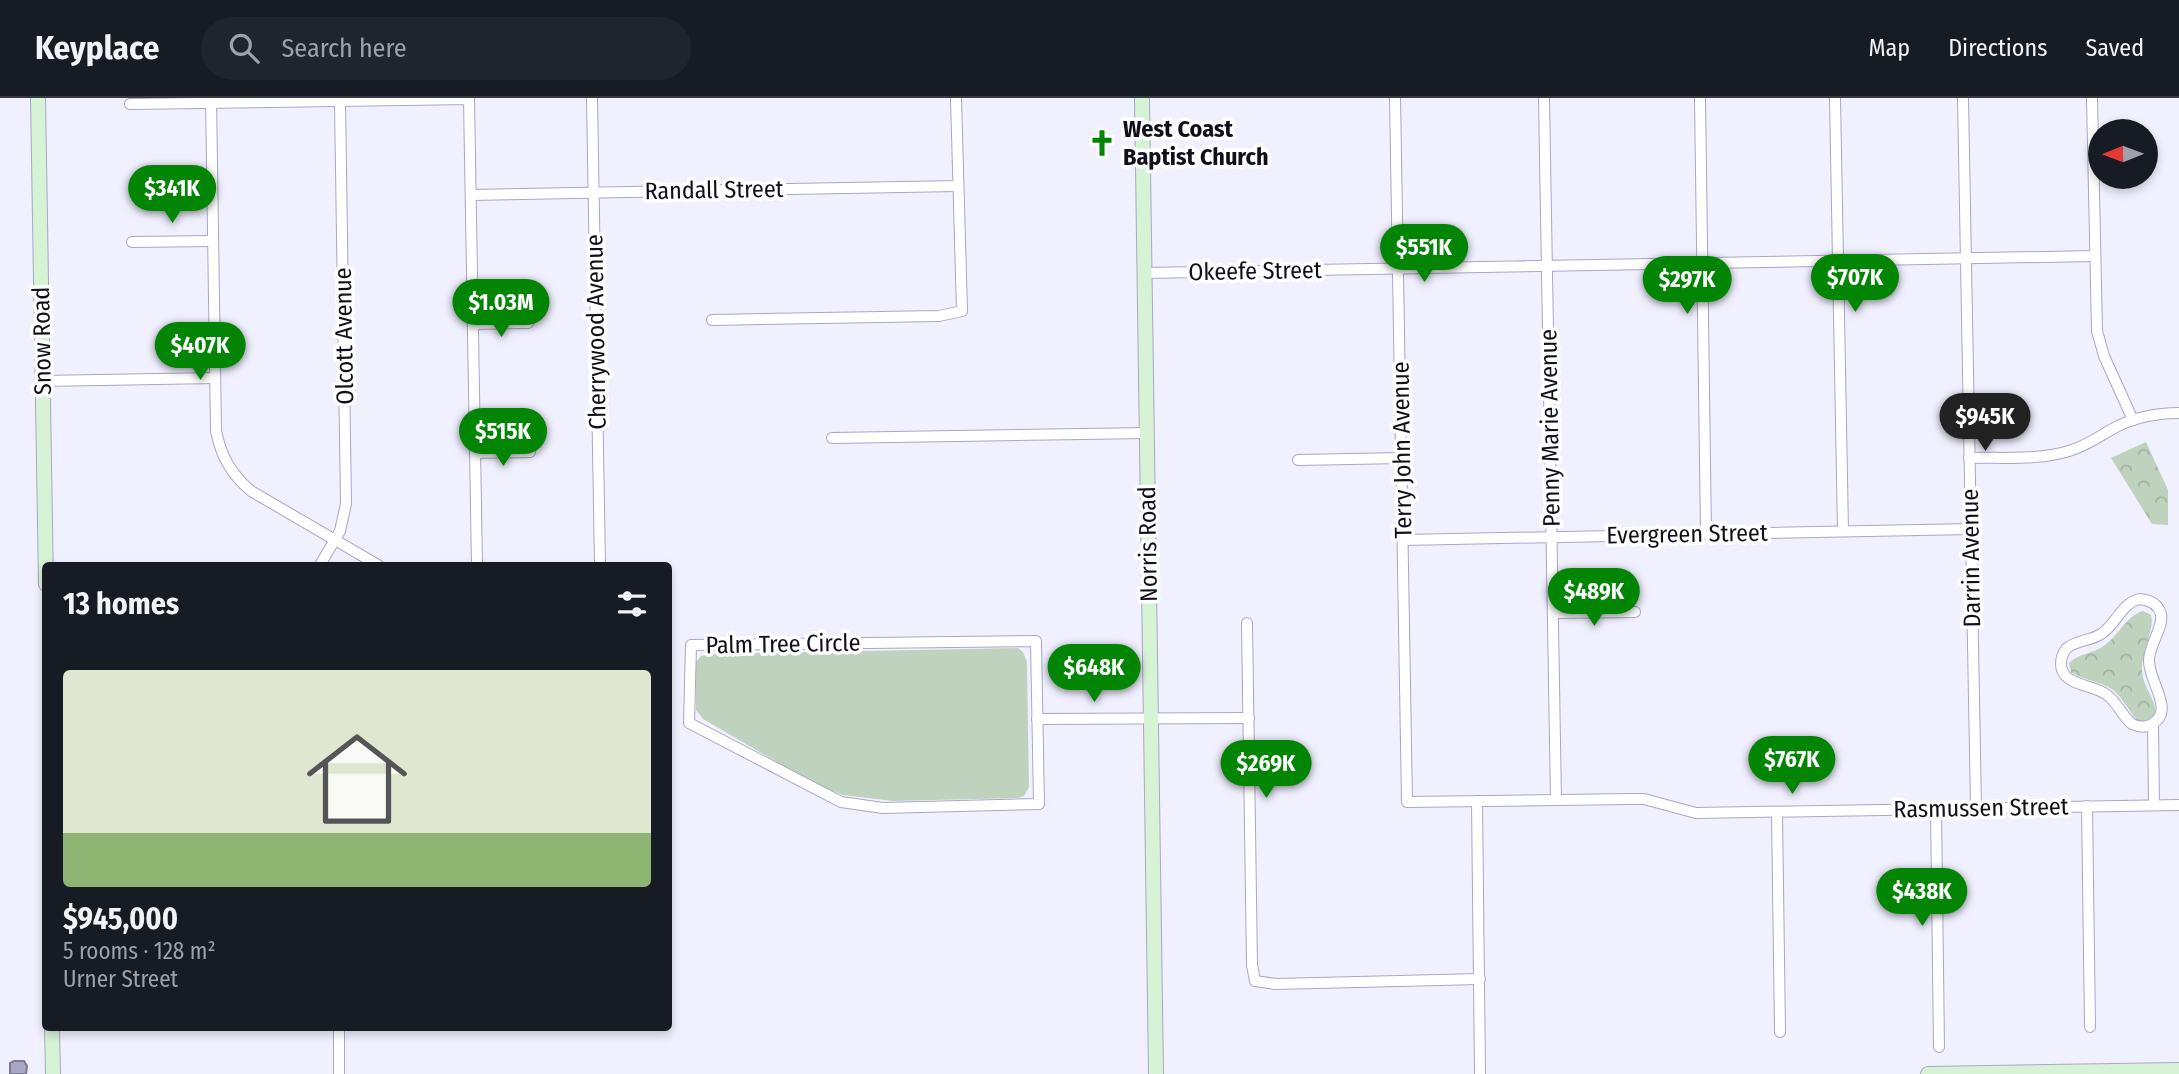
<!DOCTYPE html>
<meta charset="utf-8">
<style>
body{margin:0;font-family:"Fira Sans Condensed",sans-serif;background:#20242c;color:#f1f3f6;height:100vh;display:flex;flex-direction:column;font-size:26px;white-space:nowrap}
*{box-sizing:border-box;margin:0}
p{font-size:23px;color:#9ea1a6}
.icon{flex:none;width:38px;height:38px;fill:none;stroke:currentColor;stroke-width:2;stroke-linecap:round;stroke-linejoin:round}
.map{position:relative;flex:1;overflow:hidden}
.drawer{position:absolute;left:42px;top:464px;width:630px;height:469px;display:flex;flex-direction:column;background:#171b24;border-radius:7px;box-shadow:0 4px 10px #0003}
.drawer>*{flex:none}
.needle{width:46px;rotate:269deg}
.buttons{position:absolute;left:2088px;top:21px;display:grid;gap:14px}
.buttons a{display:grid;place-items:center;width:70px;height:70px;border-radius:50%;background:#171b24;box-shadow:0 4px 10px #0003;font-size:35px}
.price{position:absolute;translate:-50% -60px;padding:0 16px;border-radius:24px;background:#028504;color:#fff;font-size:23px;line-height:46px;filter:drop-shadow(0 2px 4px #0008)}
.price::after{content:'';position:absolute;left:50%;top:42px;width:21px;height:16px;margin-left:-10px;background:inherit;clip-path:polygon(0 0,100% 0,50% 100%)}
.price.active{background:#222;color:#fff}
ul{padding:0;list-style:none}
li{display:grid;align-content:center;gap:14px;height:371px;padding:0 21px}
li span{display:grid;place-items:center;height:217px;border-radius:7px;color:#555}
li>.icon{margin-inline-start:auto}
span .icon{width:126px;height:126px;fill:#fffc;stroke-width:1}
li b{font-size:30px}
h2{display:flex;justify-content:space-between;align-items:center;height:84px;padding:0 21px;font-size:30px}
header{display:flex;align-items:center;gap:42px;box-sizing:border-box;height:98px;padding:0 35px;background:#171b24;border-bottom:2px solid #363941}
header strong{font-size:33px}
nav{display:flex;gap:38px;margin-inline-start:auto;font-size:24px}
.search{width:490px;height:63px;background:#20242c;display:flex;align-items:center;gap:18px;box-sizing:border-box;padding:0 24px;border-radius:38px;color:#9ea1a6;font-size:26px}
.map>svg:first-child{display:block}
.grass{fill:#bfd2bd}
.park{fill:url(#park-crowns)}
.water{fill:#a9a6c6;stroke:#7b7993;stroke-width:2}
.lines{fill:none;stroke-linecap:round;stroke-linejoin:round}
.street-casing{stroke:#a9a7c8;stroke-width:12}
.secondary-casing{stroke:#a9a7c8;stroke-width:16}
.street{stroke:#fff;stroke-width:10}
.secondary{stroke:#d6f3d5;stroke-width:14}
.labels{text-anchor:middle;dominant-baseline:central;stroke-width:7;stroke-linejoin:round;paint-order:stroke}
.poi-label{font-size:24px;font-weight:bold;fill:#100f1b;stroke:#fff;text-anchor:start}
.street-label{font-size:24px;fill:#100f1b;stroke:#fff}
</style>
<header>
<strong>Keyplace</strong>
<div class="search"><svg class="icon" aria-label="search" viewBox="0 0 24 24"><circle cx="10" cy="10" r="6"/><path d="M15 15l6 6"/></svg>Search here</div>
<nav><a>Map</a><a>Directions</a><a>Saved</a></nav>
</header>
<div class="map">
<svg width="2179" height="976" viewBox="0 0 2179 976">
<defs>
<pattern id="park-crowns" width="20" height="18" patternUnits="userSpaceOnUse" patternTransform="scale(1.75)"><rect width="20" height="18" fill="#bfd2bd"/><path d="M2 6a3 3 0 1 1 6 0M12 15a3 3 0 1 1 6 0" fill="none" stroke="#a3b3a2"/></pattern>
</defs>
<rect width="100%" height="100%" fill="#f1f0ff"/>
<path class="grass" d="M 1018,550 L 1023,554 L 1027,564 L 1029,689 L 1024,698 L 1018,700 L 893,703 L 843,697 L 815,686 L 703,621 L 696,612 L 696,564 L 701,558 L 708,556 Z"/>
<g class="park">
<path d="M 2146,344 L 2168,392 L 2168,427 L 2152,426 L 2111,360 Z"/>
<path d="M 2143,513 L 2151,517 C 2155,531 2141,555 2142,573 C 2143,589 2155,599 2156,616 L 2149,623 L 2138,623 C 2129,614 2123,600 2113,592 C 2101,583 2084,583 2071,574 L 2069,565 C 2079,555 2093,556 2105,547 C 2119,537 2126,518 2143,513 Z"/>
</g>
<path class="water" d="M 14,963 L 24,963 L 27,968 L 26,976 L 10,976 L 10,965 Z"/>
<g class="lines">
<defs>
<g id="street">
<path d="M 211,0 L 216,333 C 221,358 231,376 251,393 L 378,467"/>
<path d="M 592,0 L 600,467"/>
<path d="M 1395,0 L 1407,704 L 1629,701 L 1644,701 L 1696,715 L 2179,707"/>
<path d="M 1544,0 L 1556,702"/>
<path d="M 1700,0 L 1706,436"/>
<path d="M 1835,0 L 1843,433"/>
<path d="M 1963,0 L 1976,710"/>
<path d="M 2092,0 L 2097,233 L 2104,258 L 2133,322"/>
<path d="M 130,6 L 469,1 L 477,467"/>
<path d="M 471,97 L 958,88"/>
<path d="M 132,144 L 213,143"/>
<path d="M 1144,175 L 2095,158"/>
<path d="M 712,222 L 939,218 L 962,213 L 956,0"/>
<path d="M 473,226 L 528,225"/>
<path d="M 42,283 L 215,280"/>
<path d="M 832,340 L 1147,335"/>
<path d="M 475,355 L 530,354"/>
<path d="M 1969,360 C 2003,359 2040,363 2072,352 C 2088,347 2101,337 2116,329 C 2136,319 2157,315 2179,315"/>
<path d="M 1298,362 L 1402,360"/>
<path d="M 1403,442 L 1971,431"/>
<path d="M 320,467 L 340,433 L 346,406 L 340,3"/>
<path d="M 2140,501 C 2150,502 2158,506 2161,516 C 2164,529 2149,547 2149,562 C 2148,583 2176,613 2152,626 C 2146,630 2139,629 2132,626 C 2122,618 2118,605 2107,597 C 2094,586 2061,588 2061,566 C 2061,560 2063,555 2066,551 C 2075,542 2091,543 2101,536 C 2117,526 2121,505 2140,501 Z"/>
<path d="M 1553,515 L 1635,514"/>
<path d="M 1247,525 L 1252,867 L 1255,883 L 1276,886 L 1480,881"/>
<path d="M 1036,543 L 1039,706 L 883,710 L 841,704 L 689,625 L 691,547 Z"/>
<path d="M 1037,621 L 1249,620"/>
<path d="M 2153,626 L 2154,707"/>
<path d="M 1477,703 L 1480,976"/>
<path d="M 2087,708 L 2090,929"/>
<path d="M 1936,711 L 1939,949"/>
<path d="M 1777,714 L 1780,934"/>
<path d="M 339,929 L 339,976"/>
</g>
<g id="secondary">
<path d="M 38,0 L 46,486"/>
<path d="M 1142,0 L 1156,976"/>
<path d="M 52,929 L 53,976"/>
<path d="M 1928,976 L 2179,972"/>
</g>
</defs>
<use href="#street" class="street-casing"/>
<use href="#secondary" class="secondary-casing"/>
<use href="#street" class="street"/>
<use href="#secondary" class="secondary"/>
</g>
<defs>
<symbol id="church-bare" viewBox="-9 -9 18 18"><path d="M-1.2-6h2.4v3.5h3.3v2.4h-3.3V6h-2.4V-.1h-3.3v-2.4h3.3Z" fill="#028504" stroke="#fff" stroke-width="2.5" paint-order="stroke"/></symbol>
</defs>
<g fill-rule="evenodd">
<use href="#church-bare" x="1083" y="26" width="38" height="38"/>
</g>
<g class="labels">
<g class="poi-label">
<text x="1123" y="31">West Coast<tspan x="1123" dy="28">Baptist Church</tspan></text>
</g>
<g class="street-label">
<text transform="translate(714 92) rotate(-1)">Randall Street</text>
<text transform="translate(1255 173) rotate(-1)">Okeefe Street</text>
<text transform="translate(596 234) rotate(-91)">Cherrywood Avenue</text>
<text transform="translate(344 238) rotate(-91)">Olcott Avenue</text>
<text transform="translate(42 243) rotate(-91)">Snow Road</text>
<text transform="translate(1550 330) rotate(-91)">Penny Marie Avenue</text>
<text transform="translate(1402 352) rotate(-91)">Terry John Avenue</text>
<text transform="translate(1687 436) rotate(-1)">Evergreen Street</text>
<text transform="translate(1148 446) rotate(-91)">Norris Road</text>
<text transform="translate(1971 460) rotate(-91)">Darrin Avenue</text>
<text transform="translate(783 546) rotate(-1)">Palm Tree Circle</text>
<text transform="translate(1981 710) rotate(-1)">Rasmussen Street</text>
</g>
</g>
</svg>
<div class="buttons">
<a><svg class="needle" viewBox="-14 -14 28 28"><path d="M0-13l5 13h-10z" fill="#e53935"/><path d="M0 13l5-13h-10z" fill="#9ea1a6"/></svg></a>
</div>
<b class="price" style="left:172px;top:127px">$341K</b>
<b class="price" style="left:1424px;top:186px">$551K</b>
<b class="price" style="left:1855px;top:216px">$707K</b>
<b class="price" style="left:1687px;top:218px">$297K</b>
<b class="price" style="left:501px;top:241px">$1.03M</b>
<b class="price" style="left:200px;top:284px">$407K</b>
<b class="price active" style="left:1985px;top:355px">$945K</b>
<b class="price" style="left:503px;top:370px">$515K</b>
<b class="price" style="left:1594px;top:530px">$489K</b>
<b class="price" style="left:1094px;top:606px">$648K</b>
<b class="price" style="left:1792px;top:698px">$767K</b>
<b class="price" style="left:1266px;top:702px">$269K</b>
<b class="price" style="left:1922px;top:830px">$438K</b>
<section class="drawer">
<h2>13 homes<svg class="icon" aria-label="filters" viewBox="0 0 24 24"><path d="M4 7h16M4 17h16"/><circle cx="9" cy="7" r="2"/><circle cx="15" cy="17" r="2"/></svg></h2>
<ul>
<li><span style="background:linear-gradient(#dfe7d0 75%,#8fb573 0)"><svg class="icon" aria-label="home" viewBox="0 0 24 24"><path d="M3 11l9-7 9 7M6 9v11h12V9"/></svg></span><div><b>$945,000</b><p>5 rooms · 128 m²</p><p>Urner Street</p></div></li>
</ul>
</section>
</div>
